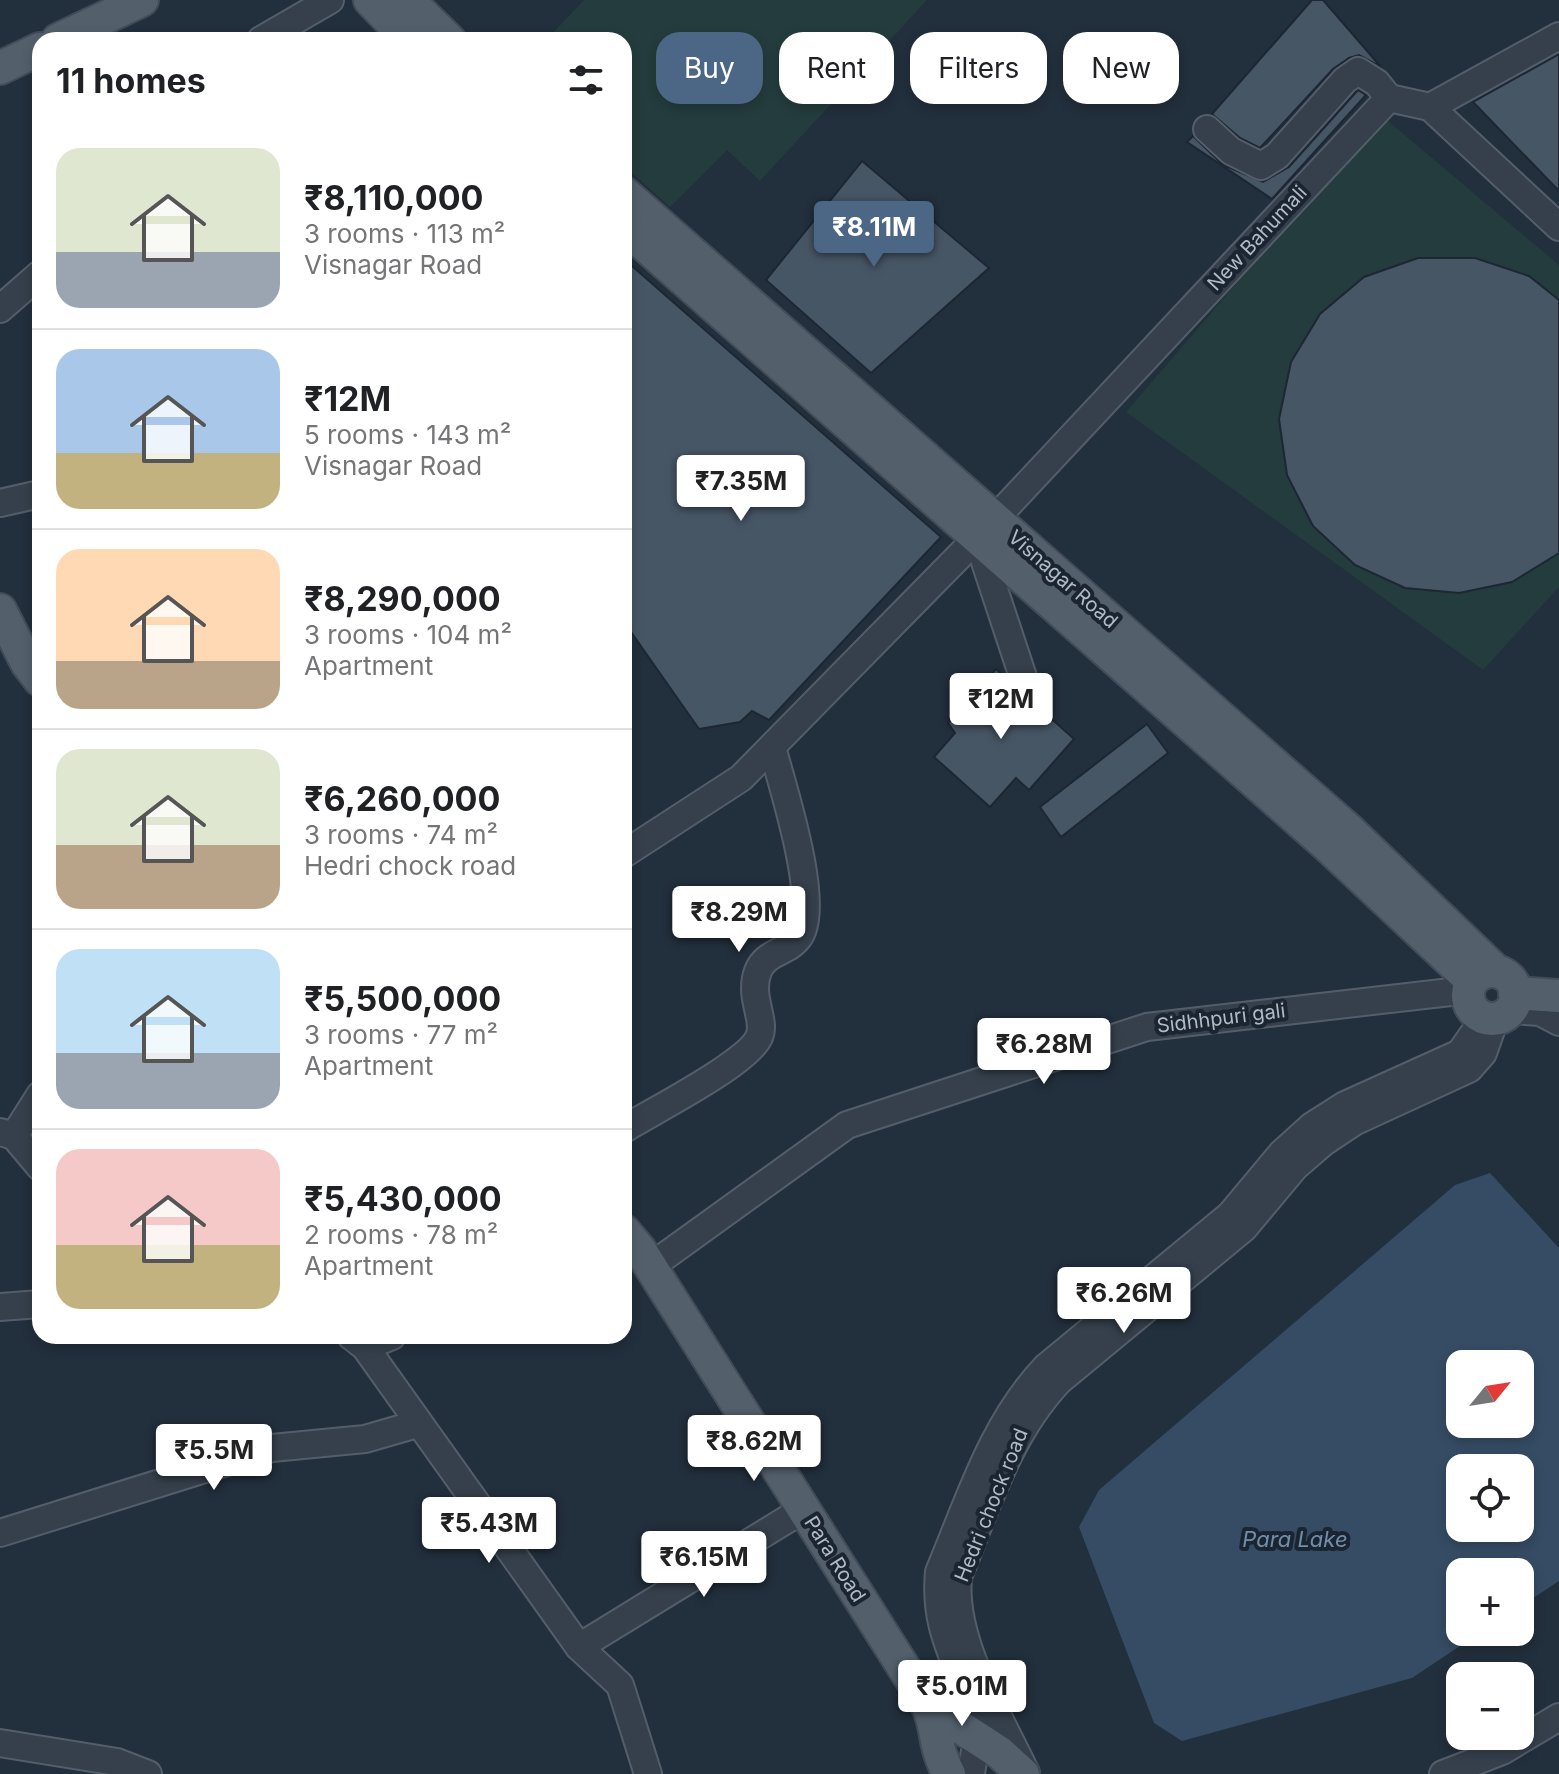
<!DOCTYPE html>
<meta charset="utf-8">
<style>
body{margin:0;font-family:Inter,sans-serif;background:#f2f2f2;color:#202124;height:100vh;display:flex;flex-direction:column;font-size:30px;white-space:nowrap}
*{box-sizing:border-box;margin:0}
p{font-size:26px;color:#757577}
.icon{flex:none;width:44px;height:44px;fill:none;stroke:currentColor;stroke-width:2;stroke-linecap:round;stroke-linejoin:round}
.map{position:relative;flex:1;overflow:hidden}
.panel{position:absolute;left:32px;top:32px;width:600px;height:1312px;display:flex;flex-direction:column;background:#fff;border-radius:24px;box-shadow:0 4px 12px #0003}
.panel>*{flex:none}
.hud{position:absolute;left:656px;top:32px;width:760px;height:72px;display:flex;gap:16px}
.needle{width:52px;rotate:60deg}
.tools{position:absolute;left:1446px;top:1350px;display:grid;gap:16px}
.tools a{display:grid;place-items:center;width:88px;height:88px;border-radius:16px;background:#fff;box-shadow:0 4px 12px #0003;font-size:40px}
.price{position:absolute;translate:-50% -68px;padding:0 18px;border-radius:8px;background:#fff;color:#222;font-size:26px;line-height:52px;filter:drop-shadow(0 2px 4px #0008)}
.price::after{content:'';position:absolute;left:50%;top:48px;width:24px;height:18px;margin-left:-12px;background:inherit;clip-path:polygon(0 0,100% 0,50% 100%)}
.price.current{background:#4c6685;color:#fff}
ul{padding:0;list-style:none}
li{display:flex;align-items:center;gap:24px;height:200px;padding:0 24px}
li+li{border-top:2px solid #e0e0e0}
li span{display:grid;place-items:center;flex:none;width:224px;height:160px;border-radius:24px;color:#555}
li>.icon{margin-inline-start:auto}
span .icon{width:96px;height:96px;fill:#fffc;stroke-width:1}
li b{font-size:34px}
h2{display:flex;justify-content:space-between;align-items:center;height:96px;padding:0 24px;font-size:34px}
.tag{padding:0 28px;border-radius:24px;background:#fff;box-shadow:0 4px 12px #0003;font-size:28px;line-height:72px}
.tag.current{background:#4c6685;color:#fff}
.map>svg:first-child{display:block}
.green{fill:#243c3d}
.water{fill:#354c64;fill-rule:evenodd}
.building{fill:#475665;stroke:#1d2733;stroke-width:2}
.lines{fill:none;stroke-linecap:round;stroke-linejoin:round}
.minor-casing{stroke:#545e6a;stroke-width:30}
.major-casing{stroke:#424c58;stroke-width:36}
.minor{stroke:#35404c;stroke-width:26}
.major{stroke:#53606c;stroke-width:32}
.labels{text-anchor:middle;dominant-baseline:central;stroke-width:8;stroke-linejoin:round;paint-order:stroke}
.street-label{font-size:20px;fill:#b1bbc8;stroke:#1b2531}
.water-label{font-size:22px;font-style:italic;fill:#708eac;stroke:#1b2531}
</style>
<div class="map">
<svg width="1559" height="1774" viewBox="0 0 1559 1774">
<rect width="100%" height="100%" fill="#222f3c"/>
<g class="green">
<path d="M 584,0 L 927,0 L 760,181 L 727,150 L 670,207 L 624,166 L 624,40 L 546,40 Z"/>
<path d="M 1381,115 L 1559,265 L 1559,587 L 1483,670 L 1126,412 Z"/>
</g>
<path class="water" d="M 1490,1173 L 1559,1248 L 1559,1581 L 1520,1607 L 1520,1572 L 1460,1572 L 1460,1632 L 1481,1632 L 1412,1678 L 1182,1741 L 1154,1723 L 1079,1527 L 1099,1490 L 1455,1185 ZM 1460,1364 L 1520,1364 L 1520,1424 L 1460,1424 ZM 1460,1468 L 1520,1468 L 1520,1528 L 1460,1528 Z"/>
<g class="building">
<path d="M 1312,0 L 1323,0 L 1381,67 L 1359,55 L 1349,58 L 1333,69 L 1260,148 L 1240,138 L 1212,114 Z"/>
<path d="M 1559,54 L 1559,191 L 1473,102 Z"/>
<path d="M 1358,90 L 1366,95 L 1272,199 L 1187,142 L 1193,136 L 1223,165 L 1263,182 L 1289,167 Z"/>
<path d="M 862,161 L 989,268 L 871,373 L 766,280 Z"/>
<path d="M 1418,258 L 1475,258 L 1529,276 L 1559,300 L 1559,553 L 1512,582 L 1459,593 L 1405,588 L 1355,565 L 1313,526 L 1287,475 L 1279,419 L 1291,362 L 1320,314 L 1364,277 Z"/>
<path d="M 624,259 L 941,537 L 769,720 L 752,711 L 740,722 L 699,729 L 624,622 Z"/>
<path d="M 996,669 L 1007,679 L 1017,701 L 1034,703 L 1074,739 L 1029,790 L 1016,778 L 990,807 L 934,757 L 955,733 L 948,723 Z"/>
<path d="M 1147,724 L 1168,753 L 1061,837 L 1040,807 Z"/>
</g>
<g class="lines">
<defs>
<g id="minor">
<path d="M 261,40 L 330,0"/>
<path d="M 1430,107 L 1559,36"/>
<path d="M 1207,129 L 1231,151 L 1261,166 L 1277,156 L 1345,80 L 1358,71 L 1377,83 L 1389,98"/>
<path d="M 0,309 L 40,274"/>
<path d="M 0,503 L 40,494"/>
<path d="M 977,538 L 1027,689"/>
<path d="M 624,854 L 741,778 L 977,538 L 1389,98 L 1430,107 L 1559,227"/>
<path d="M 1510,1010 L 1540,1012 L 1559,1022"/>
<path d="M 624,1129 C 653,1111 748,1063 759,1037 C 767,1020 748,998 758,971 C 766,951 788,953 799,937 C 822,906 782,785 772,747"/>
<path d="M 0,1132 L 14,1136 L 40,1167"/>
<path d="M 14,1136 L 40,1095"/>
<path d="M 650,1267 L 847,1125 L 1147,1027 L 1468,990"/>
<path d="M 0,1307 L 40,1304"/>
<path d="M 351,1336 L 365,1347 L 579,1647 L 620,1685 L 648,1774"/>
<path d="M 365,1347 L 392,1336"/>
<path d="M 0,1533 L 272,1448 L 365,1439 L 417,1424"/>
<path d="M 579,1647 L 804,1509"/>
<path d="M 0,1743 L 117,1762 L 148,1774"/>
<path d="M 1026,1773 C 999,1715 952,1641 958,1577 C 986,1509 1008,1435 1059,1381 L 1244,1228 L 1295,1167 L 1324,1142 L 1354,1122 L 1469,1069 L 1483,1053 L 1495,1019"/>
<path d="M 971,1774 C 973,1755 981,1737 975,1718 C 960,1664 933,1632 939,1572 C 969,1501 992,1424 1046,1367 L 1230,1215 L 1281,1154 L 1312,1126 L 1345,1105 L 1460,1053 L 1476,1030"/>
<path d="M 1443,1774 L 1502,1751 L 1559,1717"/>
</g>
<g id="major">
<path d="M 370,0 L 409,40"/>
<path d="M 408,0 L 449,40"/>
<path d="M 58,40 L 142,0"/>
<path d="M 0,68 L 40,49"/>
<path d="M 624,193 L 1349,830 L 1496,971"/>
<path d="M 624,227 L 1330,848 L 1472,981"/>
<path d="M 0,610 L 27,663 L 40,680"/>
<circle cx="1492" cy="995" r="24"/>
<path d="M 1515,993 L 1559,996"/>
<path d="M 624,1231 L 640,1250 L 928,1706 C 939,1732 933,1745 949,1774"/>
<path d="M 928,1706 L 1000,1753 L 1023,1774"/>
</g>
</defs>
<use href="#minor" class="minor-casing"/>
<use href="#major" class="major-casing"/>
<use href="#minor" class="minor"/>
<use href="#major" class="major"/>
</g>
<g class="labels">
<g class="street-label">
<text transform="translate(1257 238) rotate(-47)">New Bahumali</text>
<text transform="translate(1063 579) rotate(41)">Visnagar Road</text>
<text transform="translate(1221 1018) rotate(-7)">Sidhhpuri gali</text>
<text transform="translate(991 1505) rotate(-68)">Hedri chock road</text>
<text transform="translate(835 1559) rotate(58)">Para Road</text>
</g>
<g class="water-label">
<text x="1295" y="1539">Para Lake</text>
</g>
</g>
</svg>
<div class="tools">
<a><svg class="needle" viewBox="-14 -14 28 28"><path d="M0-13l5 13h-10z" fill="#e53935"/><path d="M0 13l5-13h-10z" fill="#757577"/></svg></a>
<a><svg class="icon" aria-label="locate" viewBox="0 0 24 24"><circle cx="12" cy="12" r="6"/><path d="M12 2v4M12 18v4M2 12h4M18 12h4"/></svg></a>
<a>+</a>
<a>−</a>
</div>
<b class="price current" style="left:874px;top:269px">₹8.11M</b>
<b class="price" style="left:741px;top:523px">₹7.35M</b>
<b class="price" style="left:1001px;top:741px">₹12M</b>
<b class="price" style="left:739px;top:954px">₹8.29M</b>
<b class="price" style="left:1044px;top:1086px">₹6.28M</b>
<b class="price" style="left:1124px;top:1335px">₹6.26M</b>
<b class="price" style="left:754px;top:1483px">₹8.62M</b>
<b class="price" style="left:214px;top:1492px">₹5.5M</b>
<b class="price" style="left:489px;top:1565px">₹5.43M</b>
<b class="price" style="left:704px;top:1599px">₹6.15M</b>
<b class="price" style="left:962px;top:1728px">₹5.01M</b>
<div class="hud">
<a class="tag current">Buy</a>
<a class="tag">Rent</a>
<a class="tag">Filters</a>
<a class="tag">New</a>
</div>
<section class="panel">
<h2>11 homes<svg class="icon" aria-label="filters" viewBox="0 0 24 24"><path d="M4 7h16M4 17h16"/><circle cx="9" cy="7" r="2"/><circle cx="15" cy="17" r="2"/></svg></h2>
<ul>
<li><span style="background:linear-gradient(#dfe7d0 65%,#9aa5b1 0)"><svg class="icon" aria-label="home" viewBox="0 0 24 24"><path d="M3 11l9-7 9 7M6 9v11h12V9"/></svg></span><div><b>₹8,110,000</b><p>3 rooms · 113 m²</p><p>Visnagar Road</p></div></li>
<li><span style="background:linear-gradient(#a9c7e8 65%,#c2b280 0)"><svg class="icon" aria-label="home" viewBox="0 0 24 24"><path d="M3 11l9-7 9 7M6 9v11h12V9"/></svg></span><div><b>₹12M</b><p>5 rooms · 143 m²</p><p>Visnagar Road</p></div></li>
<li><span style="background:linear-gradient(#ffd9b3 70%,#b9a48a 0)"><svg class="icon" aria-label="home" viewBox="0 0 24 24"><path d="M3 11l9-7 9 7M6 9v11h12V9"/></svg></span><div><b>₹8,290,000</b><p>3 rooms · 104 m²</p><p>Apartment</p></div></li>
<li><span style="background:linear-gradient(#dfe7d0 60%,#b9a48a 0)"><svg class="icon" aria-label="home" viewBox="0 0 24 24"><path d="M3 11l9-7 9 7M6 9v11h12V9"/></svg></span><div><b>₹6,260,000</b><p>3 rooms · 74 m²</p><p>Hedri chock road</p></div></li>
<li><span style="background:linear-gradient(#bfe0f5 65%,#9aa5b1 0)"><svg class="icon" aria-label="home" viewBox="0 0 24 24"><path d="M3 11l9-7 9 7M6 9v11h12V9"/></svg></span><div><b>₹5,500,000</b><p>3 rooms · 77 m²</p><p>Apartment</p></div></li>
<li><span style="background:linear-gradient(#f6c9c9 60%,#c2b280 0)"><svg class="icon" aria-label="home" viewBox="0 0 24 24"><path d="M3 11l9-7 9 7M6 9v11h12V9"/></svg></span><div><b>₹5,430,000</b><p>2 rooms · 78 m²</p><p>Apartment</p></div></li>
</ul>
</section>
</div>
